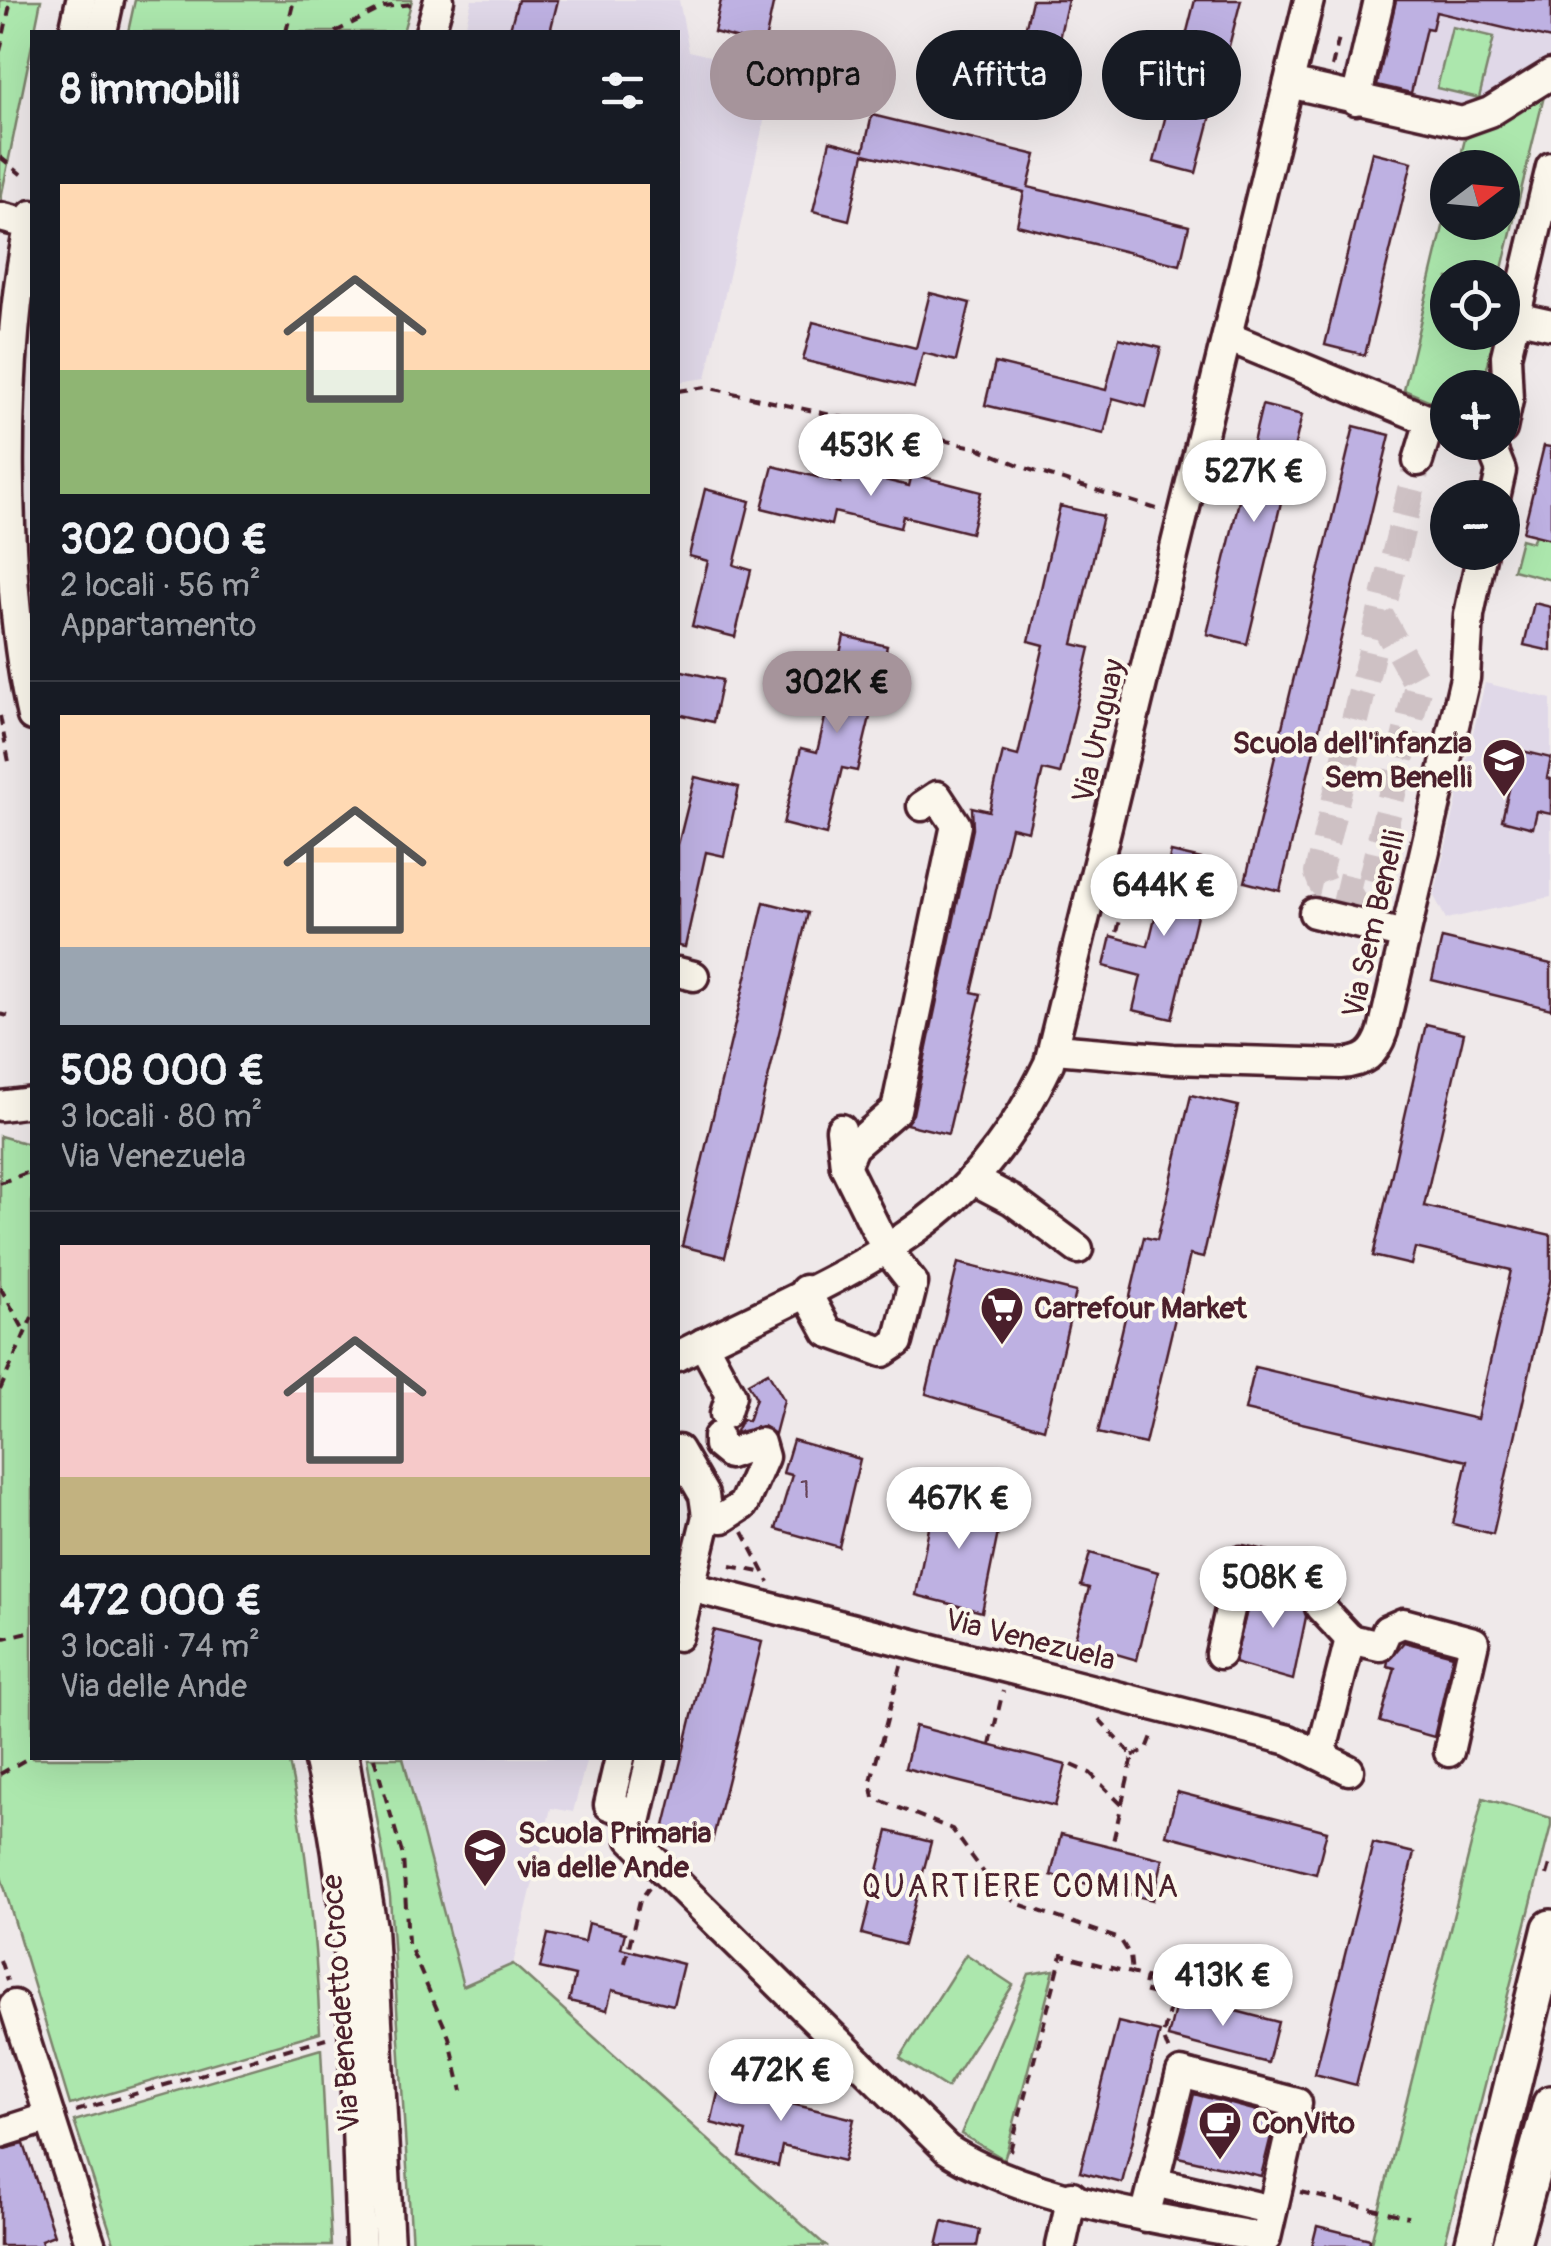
<!DOCTYPE html>
<html lang="it">
<meta charset="utf-8">
<style>
body{margin:0;font-family:Pangolin,sans-serif;background:#242831;color:#f1f3f6;height:100vh;display:flex;flex-direction:column;font-size:38px;white-space:nowrap}
*{box-sizing:border-box;margin:0}
p{font-size:32px;color:#9ea1a6}
.icon{flex:none;width:55px;height:55px;fill:none;stroke:currentColor;stroke-width:2;stroke-linecap:round;stroke-linejoin:round}
.map{position:relative;flex:1;overflow:hidden}
.sheet{position:absolute;left:30px;top:30px;width:650px;height:1730px;display:flex;flex-direction:column;background:#171b24;border-radius:0px;box-shadow:0 10px 40px #0002}
.sheet>*{flex:none}
.hud{position:absolute;left:710px;top:30px;width:690px;height:90px;display:flex;gap:20px}
.needle{width:65px;rotate:74deg}
.controls{position:absolute;left:1430px;top:150px;display:grid;gap:20px}
.controls a{display:grid;place-items:center;width:90px;height:90px;border-radius:50%;background:#171b24;box-shadow:0 10px 40px #0002;font-size:50px}
.price{position:absolute;translate:-50% -85px;padding:0 22px;border-radius:35px;background:#fff;color:#222;font-size:32px;line-height:65px;filter:drop-shadow(0 2px 5px #0008)}
.price::after{content:'';position:absolute;left:50%;top:60px;width:30px;height:22px;margin-left:-15px;background:inherit;clip-path:polygon(0 0,100% 0,50% 100%)}
.price.on{background:#a6949b;color:#111}
ul{padding:0;list-style:none}
li{display:grid;align-content:center;gap:20px;height:530px;padding:0 30px}
li+li{border-top:2px solid #363941}
li span{display:grid;place-items:center;height:310px;border-radius:0px;color:#555}
li>.icon{margin-inline-start:auto}
span .icon{width:180px;height:180px;fill:#fffc;stroke-width:1}
li b{font-size:42px}
h2{display:flex;justify-content:space-between;align-items:center;height:120px;padding:0 30px;font-size:42px}
.pill{padding:0 35px;border-radius:45px;background:#171b24;box-shadow:0 10px 40px #0002;font-size:35px;line-height:90px}
.pill.on{background:#a6949b;color:#111}
.map>svg:first-child{display:block}
.built{fill:#e0d8e8}
.green{fill:#ace7ad;stroke:#7b836c;stroke-width:2.5}
.building{fill:#beb1e2;stroke:#4a1f2b;stroke-width:2.5}
.lines{fill:none;stroke-linecap:round;stroke-linejoin:round}
.minor-tunnel{stroke:#cec1c4;stroke-width:28;stroke-dasharray:28 14;stroke-linecap:butt}
.minor-casing{stroke:#4a1f2b;stroke-width:35}
.major-casing{stroke:#4a1f2b;stroke-width:42}
.path{stroke:#4a1f2b;stroke-width:4;stroke-dasharray:10 8;stroke-linecap:butt}
.minor{stroke:#fbf7ec;stroke-width:28}
.major{stroke:#fbf7ec;stroke-width:35}
.labels{text-anchor:middle;dominant-baseline:central;stroke-width:8;stroke-linejoin:round;paint-order:stroke}
.number-label{font-size:25px;fill:#674459}
.street-label{font-size:30px;fill:#4a1f2b;stroke:#fbf7ec}
.poi-label{font-size:30px;font-weight:bold;fill:#4a1f2b;stroke:#fbf7ec;text-anchor:start}
.neighbourhood-label{font-size:32px;letter-spacing:2.5px;fill:#4a1f2b;stroke:#fbf7ec}
</style>
<div class="map">
<svg width="1551" height="2246" viewBox="0 0 1551 2246">
<rect width="100%" height="100%" fill="#efe9ea"/>
<filter id="ink" filterUnits="userSpaceOnUse"><feTurbulence type="fractalNoise" baseFrequency=".01" numOctaves="2"/><feDisplacementMap in="SourceGraphic" scale="20" xChannelSelector="R" yChannelSelector="G"/><feConvolveMatrix kernelMatrix="1 2 1 2 8 2 1 2 1" color-interpolation-filters="sRGB"/></filter>
<g filter="url(#ink)">
<g class="built">
<path d="M 472,0 L 679,0 L 689,51 L 775,72 L 706,378 L 678,382 L 678,32 L 464,32 Z"/>
<path d="M 1361,0 L 1551,0 L 1551,85 L 1465,139 L 1335,107 Z"/>
<path d="M 1485,683 L 1551,699 L 1551,897 L 1446,919 L 1434,896 Z"/>
<path d="M 403,1758 L 587,1758 L 573,1812 L 551,1808 L 513,1964 L 463,1986 Z"/>
</g>
<g class="green">
<path d="M 0,0 L 41,0 L 1,198 L 0,197 Z"/>
<path d="M 135,0 L 412,0 L 403,32 L 128,32 Z"/>
<path d="M 1452,27 L 1494,37 L 1479,98 L 1437,88 Z"/>
<path d="M 1551,85 L 1551,93 L 1545,92 L 1500,277 L 1448,278 L 1448,332 L 1496,333 L 1482,387 L 1448,388 L 1447,408 L 1404,390 L 1447,210 L 1448,222 L 1502,222 L 1502,168 L 1458,167 L 1465,139 Z"/>
<path d="M 1535,535 L 1551,539 L 1551,580 L 1513,570 L 1521,539 L 1532,542 Z"/>
<path d="M 0,1136 L 32,1145 L 32,1758 L 288,1758 C 308,1848 316,1939 320,2032 L 70,2105 L 0,1873 Z"/>
<path d="M 367,1758 L 403,1758 L 463,1986 L 513,1964 L 826,2246 L 412,2246 L 390,1897 Z"/>
<path d="M 1483,1798 L 1551,1818 L 1551,1825 L 1444,2246 L 1370,2246 Z"/>
<path d="M 966,1954 L 1013,1985 L 947,2088 L 900,2058 Z"/>
<path d="M 1054,1970 L 1007,2150 L 1004,2159 L 961,2134 L 1029,1974 Z"/>
<path d="M 321,2049 L 331,2246 L 115,2246 L 74,2121 Z"/>
</g>
<g class="building">
<path d="M 518,0 L 558,0 L 550,32 L 509,32 Z"/>
<path d="M 721,0 L 774,0 L 764,46 L 714,32 Z"/>
<path d="M 1032,0 L 1068,0 L 1053,65 L 1019,56 Z"/>
<path d="M 1195,0 L 1241,0 L 1196,173 L 1154,162 Z"/>
<path d="M 1396,0 L 1551,0 L 1551,39 L 1436,12 L 1432,29 L 1426,28 L 1411,93 L 1377,85 Z"/>
<path d="M 872,115 L 1036,155 L 1028,187 L 1189,226 L 1180,265 L 1017,225 L 1024,192 L 864,154 L 849,220 L 813,211 L 830,141 L 864,150 Z"/>
<path d="M 1372,152 L 1412,162 L 1365,355 L 1325,345 Z"/>
<path d="M 930,293 L 970,303 L 956,361 L 923,353 L 914,388 L 803,360 L 813,322 L 916,348 Z"/>
<path d="M 1119,338 L 1161,348 L 1146,407 L 1113,398 L 1104,434 L 985,405 L 995,363 L 1106,390 Z"/>
<path d="M 1262,405 L 1302,415 L 1247,644 L 1207,634 Z"/>
<path d="M 1354,426 L 1390,435 L 1280,891 L 1245,882 Z"/>
<path d="M 1544,446 L 1551,447 L 1551,539 L 1523,532 Z"/>
<path d="M 773,466 L 841,483 L 844,470 L 909,486 L 912,474 L 981,492 L 971,533 L 903,516 L 900,528 L 834,512 L 831,525 L 762,508 Z"/>
<path d="M 705,489 L 750,501 L 734,565 L 751,570 L 735,637 L 692,626 L 708,561 L 689,556 Z"/>
<path d="M 1060,506 L 1103,516 L 1073,644 L 1090,648 L 1060,774 L 1043,770 L 1028,831 L 1011,827 L 972,992 L 981,994 L 948,1134 L 906,1124 L 913,1114 L 973,829 L 972,807 L 989,811 L 1003,752 L 1018,756 L 1044,645 L 1029,641 Z"/>
<path d="M 1534,603 L 1551,607 L 1551,651 L 1524,645 Z"/>
<path d="M 844,636 L 887,646 L 857,771 L 842,768 L 826,835 L 783,824 L 801,748 L 817,752 Z"/>
<path d="M 678,670 L 722,680 L 713,722 L 678,714 Z"/>
<path d="M 1518,750 L 1551,758 L 1547,778 L 1551,779 L 1551,814 L 1537,811 L 1533,828 L 1502,820 Z"/>
<path d="M 695,777 L 739,787 L 724,856 L 706,852 L 685,947 L 678,946 L 678,845 Z"/>
<path d="M 1171,852 L 1210,861 L 1172,1019 L 1133,1010 L 1141,976 L 1104,966 L 1111,936 L 1148,946 Z"/>
<path d="M 764,902 L 808,913 L 725,1257 L 682,1246 Z"/>
<path d="M 1442,938 L 1551,964 L 1551,1009 L 1432,980 Z"/>
<path d="M 1426,1024 L 1464,1033 L 1424,1206 L 1551,1235 L 1551,1278 L 1493,1534 L 1453,1524 L 1467,1461 L 1245,1410 L 1255,1367 L 1477,1419 L 1511,1270 L 1415,1248 L 1411,1265 L 1373,1256 Z"/>
<path d="M 1191,1095 L 1238,1106 L 1203,1258 L 1190,1255 L 1145,1444 L 1098,1433 L 1144,1237 L 1157,1240 Z"/>
<path d="M 958,1263 L 1076,1292 L 1044,1429 L 926,1394 Z"/>
<path d="M 768,1372 L 784,1400 L 775,1434 L 763,1426 L 735,1433 L 742,1419 L 748,1421 L 756,1398 L 748,1383 Z"/>
<path d="M 793,1440 L 860,1459 L 839,1547 L 776,1529 L 792,1475 L 783,1473 Z"/>
<path d="M 936,1492 L 1003,1508 L 982,1612 L 916,1595 Z"/>
<path d="M 1090,1553 L 1158,1572 L 1137,1660 L 1074,1642 L 1089,1588 L 1081,1586 Z"/>
<path d="M 1254,1582 L 1305,1594 L 1306,1617 L 1293,1680 L 1234,1663 Z"/>
<path d="M 713,1630 L 762,1642 L 712,1842 L 664,1830 Z"/>
<path d="M 1404,1642 L 1453,1655 L 1434,1737 L 1380,1722 L 1395,1668 L 1387,1666 L 1388,1661 Z"/>
<path d="M 915,1726 L 1066,1765 L 1055,1806 L 905,1768 Z"/>
<path d="M 1177,1792 L 1327,1831 L 1316,1874 L 1166,1835 Z"/>
<path d="M 888,1831 L 931,1842 L 904,1945 L 862,1934 Z"/>
<path d="M 1061,1834 L 1163,1859 L 1153,1900 L 1051,1875 Z"/>
<path d="M 1373,1843 L 1414,1853 L 1356,2085 L 1315,2074 Z"/>
<path d="M 588,1923 L 625,1933 L 621,1948 L 683,1964 L 673,2005 L 612,1990 L 607,2010 L 569,2001 L 575,1976 L 540,1968 L 548,1934 L 584,1942 Z"/>
<path d="M 1178,1996 L 1278,2022 L 1268,2063 L 1168,2037 Z"/>
<path d="M 1118,2022 L 1160,2032 L 1122,2183 L 1080,2172 Z"/>
<path d="M 759,2079 L 796,2088 L 792,2104 L 854,2119 L 844,2161 L 782,2146 L 778,2166 L 740,2156 L 746,2132 L 711,2123 L 719,2089 L 755,2098 Z"/>
<path d="M 1194,2094 L 1276,2116 L 1261,2176 L 1178,2157 Z"/>
<path d="M 24,2144 L 54,2235 L 41,2240 L 43,2246 L 0,2246 L 0,2150 Z"/>
<path d="M 943,2221 L 980,2230 L 977,2246 L 937,2246 Z"/>
<path d="M 1317,2226 L 1370,2239 L 1369,2246 L 1312,2246 Z"/>
</g>
<g class="lines">
<path class="minor-tunnel" d="M 1380,616 L 1418,685 L 1370,886 L 1360,892 L 1322,883 L 1318,873 L 1418,461"/>
<defs>
<g id="minor">
<path d="M 74,32 L 81,0"/>
<path d="M 102,32 L 109,0"/>
<path d="M 430,32 L 439,0"/>
<path d="M 1289,83 L 1462,122 L 1490,112 L 1551,74"/>
<path d="M 1356,100 L 1379,0"/>
<path d="M 32,215 C 0,345 2,585 32,716"/>
<path d="M 0,217 L 32,225"/>
<path d="M 1515,317 L 1551,325"/>
<path d="M 1228,337 L 1448,428"/>
<path d="M 1502,429 L 1508,400 L 1506,356 L 1551,167"/>
<path d="M 1482,442 L 1491,446 L 1501,471 L 1495,498"/>
<path d="M 1418,461 L 1430,421"/>
<path d="M 1314,913 L 1405,935"/>
<path d="M 678,972 L 694,976"/>
<path d="M 1055,1049 L 1173,1059 L 1340,1064 C 1365,1062 1375,1055 1383,1031 L 1465,678 L 1469,615 L 1482,552"/>
<path d="M 0,1106 L 32,1102"/>
<path d="M 841,1129 L 845,1166 L 853,1147 L 896,1110 L 956,825 L 937,796 L 922,806"/>
<path d="M 972,1179 L 1012,1200 L 1078,1249"/>
<path d="M 805,1290 L 828,1332 L 883,1352 L 898,1342 L 913,1283 L 885,1247 L 845,1166"/>
<path d="M 703,1343 L 731,1395 L 725,1414"/>
<path d="M 678,1356 C 763,1312 873,1269 946,1205 C 990,1167 1024,1115 1049,1063 L 1309,0"/>
<path d="M 678,1450 L 704,1495 L 707,1516 L 678,1636"/>
<path d="M 707,1516 L 723,1518 L 743,1505 L 764,1457 L 760,1443 L 729,1454 L 718,1445 L 718,1437"/>
<path d="M 690,1587 L 1289,1740 L 1349,1770"/>
<path d="M 1220,1654 L 1241,1561 L 1325,1581 L 1320,1607 L 1350,1639 L 1380,1646 L 1387,1630 L 1403,1623 L 1474,1642 L 1449,1752"/>
<path d="M 1321,1754 L 1350,1639"/>
<path d="M 318,1758 C 358,1916 354,2084 361,2246"/>
<path d="M 344,1758 L 372,1928 L 389,2246"/>
<path d="M 620,1758 L 609,1805 L 637,1815"/>
<path d="M 651,1758 L 632,1839 L 947,2149 C 1026,2200 1172,2222 1266,2238 L 1297,2103 L 1181,2073 L 1145,2217"/>
<path d="M 14,2005 L 91,2246"/>
<path d="M 0,2133 L 50,2117"/>
<path d="M 1154,2182 L 1272,2210"/>
<path d="M 1061,2246 L 1072,2196"/>
</g>
<g id="major">
<path d="M 1473,2246 L 1551,1928"/>
<path d="M 1511,2246 L 1551,2104"/>
</g>
</defs>
<use href="#minor" class="minor-casing"/>
<use href="#major" class="major-casing"/>
<g class="path">
<path d="M 286,32 L 294,0"/>
<path d="M 335,32 L 384,7 L 413,4"/>
<path d="M 0,51 L 11,0"/>
<path d="M 1332,67 L 1340,33"/>
<path d="M 0,157 L 27,179"/>
<path d="M 678,391 L 706,387 L 978,448 L 1031,470 L 1160,510"/>
<path d="M 0,716 L 9,762"/>
<path d="M 1117,932 L 1128,889"/>
<path d="M 0,1014 L 8,1016"/>
<path d="M 0,1183 L 32,1171"/>
<path d="M 0,1287 L 24,1330"/>
<path d="M 0,1390 L 32,1317"/>
<path d="M 743,1532 L 769,1582"/>
<path d="M 731,1566 L 764,1573"/>
<path d="M 0,1639 L 32,1631"/>
<path d="M 901,1666 L 871,1781 L 874,1798 L 952,1829 L 987,1877 L 1016,1903 L 1120,1939 L 1130,1955 L 1132,1973"/>
<path d="M 1099,1719 L 1133,1756 L 1112,1846"/>
<path d="M 990,1745 L 1003,1691"/>
<path d="M 1133,1756 L 1147,1749 L 1154,1731"/>
<path d="M 374,1758 L 403,1856 L 408,1942 L 449,2037 L 462,2091"/>
<path d="M 1072,1765 L 1090,1773 L 1122,1805"/>
<path d="M 0,1774 L 32,1756"/>
<path d="M 1547,1875 L 1551,1861"/>
<path d="M 0,1960 L 7,1981"/>
<path d="M 625,1963 L 640,1900 L 649,1888"/>
<path d="M 76,2111 L 326,2038"/>
<path d="M 1010,2151 L 1062,1955 L 1146,1977 L 1143,1991 L 1172,1998 L 1163,2036 L 1169,2052"/>
<path d="M 1300,2192 L 1408,2217"/>
</g>
<use href="#minor" class="minor"/>
<use href="#major" class="major"/>
</g>
</g>
<defs>
<symbol id="school-pin" viewBox="-11 -11 22 30"><path d="M0 17L-7.5 6A9.5 9.5 0 1 1 7.5 6Z" fill="#4a1f2b" stroke="#fbf7ec"/><path d="M0-5L7-2L0 1L-7-2ZM-4 1L0 2.5L4 1V4Q0 6-4 4Z" fill="#fff"/></symbol>
<symbol id="supermarket-pin" viewBox="-11 -11 22 30"><path d="M0 17L-7.5 6A9.5 9.5 0 1 1 7.5 6Z" fill="#4a1f2b" stroke="#fbf7ec"/><path d="M-6-5.5h2.5l.6 2H6L4.5 2H-2.5L-4.4-4H-6ZM-1.5 3.2a1.3 1.3 0 1 0 .1 0ZM3 3.2a1.3 1.3 0 1 0 .1 0Z" fill="#fff"/></symbol>
<symbol id="cafe-pin" viewBox="-11 -11 22 30"><path d="M0 17L-7.5 6A9.5 9.5 0 1 1 7.5 6Z" fill="#4a1f2b" stroke="#fbf7ec"/><path d="M-5.5-4.5H6V0H3Q3 3.5 0 3.5H-2.5Q-5.5 3.5-5.5 0ZM3-3.2v2h1.7v-2ZM-6 4.5H4V6H-6Z" fill="#fff"/></symbol>
</defs>
<g fill-rule="evenodd">
<use href="#school-pin" x="1479" y="735" width="50" height="68"/>
<use href="#supermarket-pin" x="977" y="1283" width="50" height="68"/>
<use href="#school-pin" x="460" y="1825" width="50" height="68"/>
<use href="#cafe-pin" x="1195" y="2098" width="50" height="68"/>
</g>
<g class="labels">
<g class="number-label">
<text x="805" y="1490">1</text>
</g>
<g class="street-label">
<text transform="translate(1099 731) rotate(-77)">Via Uruguay</text>
<text transform="translate(1374 924) rotate(-77)">Via Sem Benelli</text>
<text transform="translate(1030 1640) rotate(14)">Via Venezuela</text>
<text transform="translate(341 2003) rotate(-94)">Via Benedetto Croce</text>
</g>
<g class="poi-label">
<text x="1472" y="743" text-anchor="end">Scuola dell'infanzia<tspan x="1472" dy="34">Sem Benelli</tspan></text>
<text x="1034" y="1308">Carrefour Market</text>
<text x="518" y="1833">Scuola Primaria<tspan x="518" dy="34">via delle Ande</tspan></text>
<text x="1252" y="2123">ConVito</text>
</g>
<g class="neighbourhood-label">
<text x="1021" y="1887">QUARTIERE COMINA</text>
</g>
</g>
</svg>
<div class="controls">
<a><svg class="needle" viewBox="-14 -14 28 28"><path d="M0-13l5 13h-10z" fill="#e53935"/><path d="M0 13l5-13h-10z" fill="#9ea1a6"/></svg></a>
<a><svg class="icon" aria-label="locate" viewBox="0 0 24 24"><circle cx="12" cy="12" r="6"/><path d="M12 2v4M12 18v4M2 12h4M18 12h4"/></svg></a>
<a>+</a>
<a>−</a>
</div>
<b class="price" style="left:871px;top:499px">453K €</b>
<b class="price" style="left:1254px;top:525px">527K €</b>
<b class="price on" style="left:837px;top:736px">302K €</b>
<b class="price" style="left:1164px;top:939px">644K €</b>
<b class="price" style="left:959px;top:1552px">467K €</b>
<b class="price" style="left:1273px;top:1631px">508K €</b>
<b class="price" style="left:1223px;top:2029px">413K €</b>
<b class="price" style="left:781px;top:2124px">472K €</b>
<div class="hud">
<a class="pill on">Compra</a>
<a class="pill">Affitta</a>
<a class="pill">Filtri</a>
</div>
<section class="sheet">
<h2>8 immobili<svg class="icon" aria-label="filters" viewBox="0 0 24 24"><path d="M4 7h16M4 17h16"/><circle cx="9" cy="7" r="2"/><circle cx="15" cy="17" r="2"/></svg></h2>
<ul>
<li><span style="background:linear-gradient(#ffd9b3 60%,#8fb573 0)"><svg class="icon" aria-label="home" viewBox="0 0 24 24"><path d="M3 11l9-7 9 7M6 9v11h12V9"/></svg></span><div><b>302 000 €</b><p>2 locali · 56 m²</p><p>Appartamento</p></div></li>
<li><span style="background:linear-gradient(#ffd9b3 75%,#9aa5b1 0)"><svg class="icon" aria-label="home" viewBox="0 0 24 24"><path d="M3 11l9-7 9 7M6 9v11h12V9"/></svg></span><div><b>508 000 €</b><p>3 locali · 80 m²</p><p>Via Venezuela</p></div></li>
<li><span style="background:linear-gradient(#f6c9c9 75%,#c2b280 0)"><svg class="icon" aria-label="home" viewBox="0 0 24 24"><path d="M3 11l9-7 9 7M6 9v11h12V9"/></svg></span><div><b>472 000 €</b><p>3 locali · 74 m²</p><p>Via delle Ande</p></div></li>
</ul>
</section>
</div>
